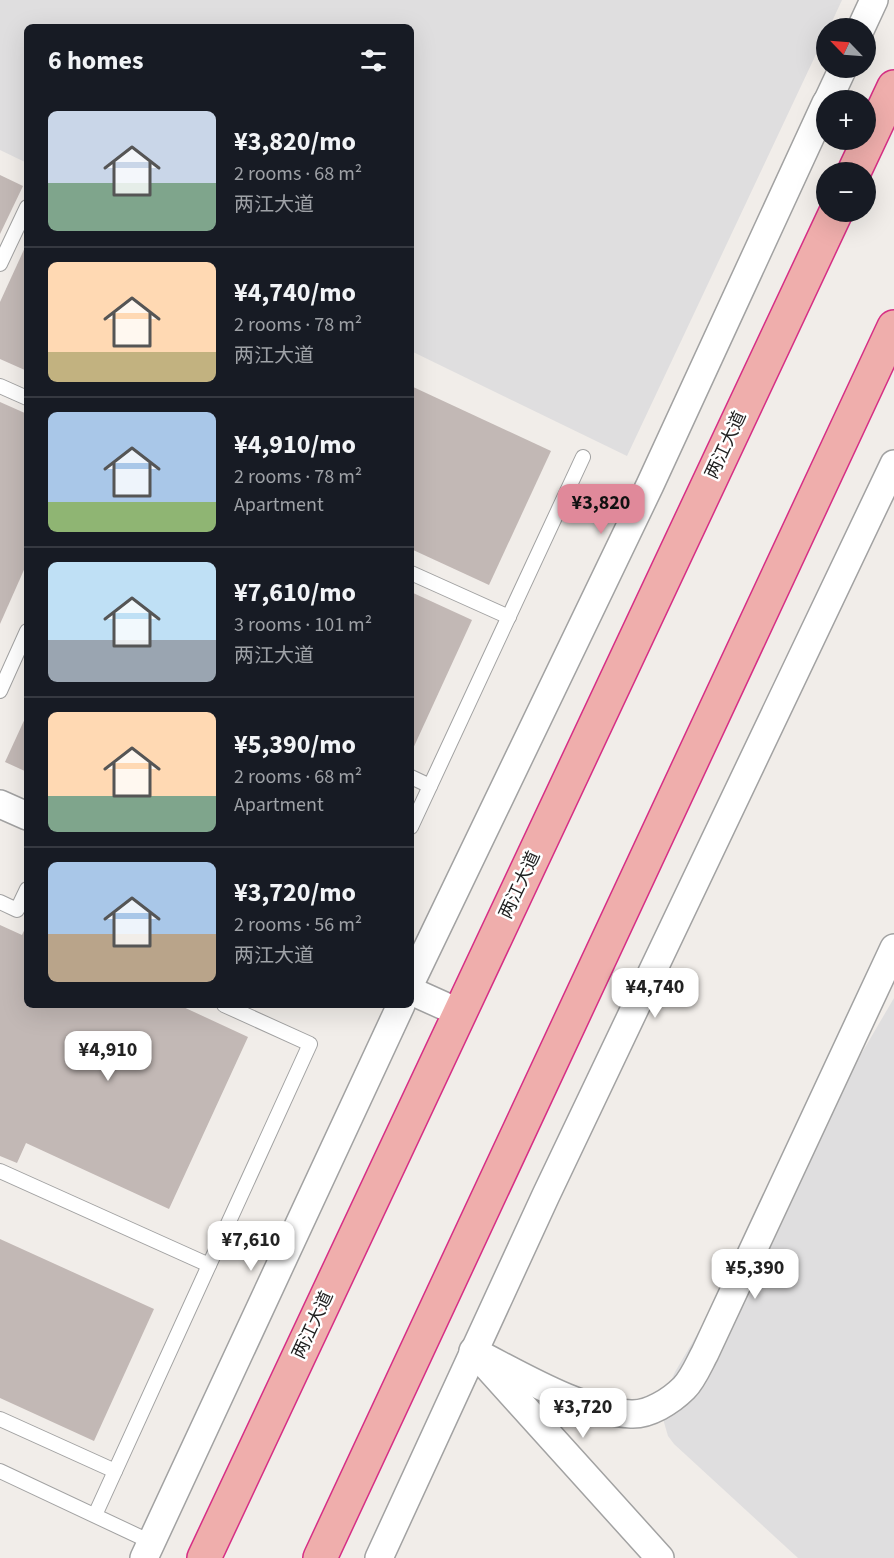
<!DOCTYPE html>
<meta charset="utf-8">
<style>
body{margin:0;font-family:"Source Sans 3","Noto Sans SC",sans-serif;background:#242831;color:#f1f3f6;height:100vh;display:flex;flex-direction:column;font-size:22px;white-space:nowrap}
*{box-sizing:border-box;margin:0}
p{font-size:20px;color:#9ea1a6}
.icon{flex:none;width:33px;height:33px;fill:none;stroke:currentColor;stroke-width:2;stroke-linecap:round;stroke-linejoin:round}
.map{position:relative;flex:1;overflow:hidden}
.panel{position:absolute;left:24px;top:24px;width:390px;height:984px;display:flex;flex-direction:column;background:#171b24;border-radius:9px;box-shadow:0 6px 24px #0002}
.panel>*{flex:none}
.needle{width:39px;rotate:295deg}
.fabs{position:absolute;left:816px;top:18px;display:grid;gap:12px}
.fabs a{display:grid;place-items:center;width:60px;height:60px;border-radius:50%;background:#171b24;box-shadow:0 6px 24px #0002;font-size:30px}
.price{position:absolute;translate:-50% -51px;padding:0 14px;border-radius:12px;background:#fff;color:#222;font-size:20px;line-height:39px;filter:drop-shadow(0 2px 3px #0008)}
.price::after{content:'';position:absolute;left:50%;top:36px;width:18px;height:14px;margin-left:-9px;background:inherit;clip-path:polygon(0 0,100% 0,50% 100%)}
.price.current{background:#e0899a;color:#111}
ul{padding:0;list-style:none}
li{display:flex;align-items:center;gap:18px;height:150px;padding:0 24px}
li+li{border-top:2px solid #363941}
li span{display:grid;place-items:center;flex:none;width:168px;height:120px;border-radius:9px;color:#555}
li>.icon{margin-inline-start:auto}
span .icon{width:72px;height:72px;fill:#fffc;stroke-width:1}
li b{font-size:26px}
h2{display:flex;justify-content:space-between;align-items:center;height:72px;padding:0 24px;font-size:26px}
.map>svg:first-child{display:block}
.residential{fill:#dfdedf}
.building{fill:#c2b8b5}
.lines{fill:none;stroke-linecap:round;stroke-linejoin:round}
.service-casing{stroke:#a2a2a2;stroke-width:16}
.minor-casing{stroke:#a2a2a2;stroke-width:30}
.trunk-casing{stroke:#d62f85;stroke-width:36}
.service{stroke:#fff;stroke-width:14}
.minor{stroke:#fff;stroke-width:27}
.trunk{stroke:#efaeac;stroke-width:33}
.labels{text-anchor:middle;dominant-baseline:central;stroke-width:5;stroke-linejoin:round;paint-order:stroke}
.street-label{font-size:18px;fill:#212121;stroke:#fff}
</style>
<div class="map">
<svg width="894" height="1558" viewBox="0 0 894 1558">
<rect width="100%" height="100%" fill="#f1ede9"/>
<g class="residential">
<path d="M 0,0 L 842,0 L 829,28 L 826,28 L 826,33 L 627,456 L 411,351 L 411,27 L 27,27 L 27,163 L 0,150 Z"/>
<path d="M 894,998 L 894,1558 L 798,1558 L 674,1444 L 668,1436 L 663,1419 L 665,1394 L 675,1372 Z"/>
</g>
<g class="building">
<path d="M 0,175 L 23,186 L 0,234 Z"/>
<path d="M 27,243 L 27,371 L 0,359 L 0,302 Z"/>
<path d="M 411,386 L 551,451 L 489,585 L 411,549 Z"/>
<path d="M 0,402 L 27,414 L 27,563 L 0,624 Z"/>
<path d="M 411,592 L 472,620 L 411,753 Z"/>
<path d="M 27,714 L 27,772 L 5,762 Z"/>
<path d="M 27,924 L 27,1005 L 179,1005 L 248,1037 L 169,1209 L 26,1143 L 17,1163 L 0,1156 L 0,925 L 22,935 Z"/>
<path d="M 0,1239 L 154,1309 L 94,1441 L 0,1398 Z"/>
</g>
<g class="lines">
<defs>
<g id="service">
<path d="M 0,264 L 27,207"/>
<path d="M 0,386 L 27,398"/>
<path d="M 411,573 L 509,617"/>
<path d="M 0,691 L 27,631"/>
<path d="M 411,777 L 430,786"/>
<path d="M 411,827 L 583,457"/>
<path d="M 0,902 L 17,910 L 27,889"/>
<path d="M 0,1171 L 209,1265"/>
<path d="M 0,1419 L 115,1471"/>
<path d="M 0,1471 L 151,1542"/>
<path d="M 95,1515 L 310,1044 L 224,1005"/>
</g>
<g id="minor">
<path d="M 861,28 L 874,0"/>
<path d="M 828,100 L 843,68"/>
<path d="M 0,804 L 27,816"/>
<path d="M 411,982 L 650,485 L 826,103"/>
<path d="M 411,991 L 460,1013"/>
<path d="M 473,1351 C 519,1374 580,1412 631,1414 C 649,1415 671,1401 684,1388 C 693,1379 699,1364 705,1353 L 894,948"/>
<path d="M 484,1363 L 660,1558"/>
<path d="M 144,1558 L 401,1005"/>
<path d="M 379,1558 L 546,1195 L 894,464"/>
</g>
<g id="trunk">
<path d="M 854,172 L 894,87"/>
<path d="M 204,1558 L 836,212"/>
<path d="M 320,1558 L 894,327"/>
</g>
</defs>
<use href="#service" class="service-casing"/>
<use href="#minor" class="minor-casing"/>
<use href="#trunk" class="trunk-casing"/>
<use href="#service" class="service"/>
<use href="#minor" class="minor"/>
<use href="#trunk" class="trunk"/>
</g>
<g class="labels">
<g class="street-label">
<text transform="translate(726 445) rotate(-65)">两江大道</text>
<text transform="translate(520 885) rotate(-65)">两江大道</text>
<text transform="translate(313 1325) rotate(-65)">两江大道</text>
</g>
</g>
</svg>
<div class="fabs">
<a><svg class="needle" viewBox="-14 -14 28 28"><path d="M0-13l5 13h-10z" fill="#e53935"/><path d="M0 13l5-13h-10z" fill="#9ea1a6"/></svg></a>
<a>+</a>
<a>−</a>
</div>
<b class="price current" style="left:601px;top:535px">¥3,820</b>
<b class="price" style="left:655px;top:1019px">¥4,740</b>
<b class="price" style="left:108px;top:1082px">¥4,910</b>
<b class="price" style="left:251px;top:1272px">¥7,610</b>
<b class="price" style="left:755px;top:1300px">¥5,390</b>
<b class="price" style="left:583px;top:1439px">¥3,720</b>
<section class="panel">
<h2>6 homes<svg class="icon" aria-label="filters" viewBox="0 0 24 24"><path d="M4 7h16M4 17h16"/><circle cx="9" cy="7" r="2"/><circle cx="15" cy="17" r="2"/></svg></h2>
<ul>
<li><span style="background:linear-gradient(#c9d6e8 60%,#7fa58c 0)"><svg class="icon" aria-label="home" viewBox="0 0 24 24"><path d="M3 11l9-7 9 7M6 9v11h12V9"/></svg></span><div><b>¥3,820/mo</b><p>2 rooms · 68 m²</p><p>两江大道</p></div></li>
<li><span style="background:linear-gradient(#ffd9b3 75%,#c2b280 0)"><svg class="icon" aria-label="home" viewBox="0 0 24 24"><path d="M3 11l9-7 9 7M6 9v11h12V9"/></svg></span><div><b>¥4,740/mo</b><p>2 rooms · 78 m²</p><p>两江大道</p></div></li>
<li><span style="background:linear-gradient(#a9c7e8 75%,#8fb573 0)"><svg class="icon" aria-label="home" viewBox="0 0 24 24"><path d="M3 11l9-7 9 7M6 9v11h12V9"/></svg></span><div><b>¥4,910/mo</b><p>2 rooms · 78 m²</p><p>Apartment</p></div></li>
<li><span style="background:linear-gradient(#bfe0f5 65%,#9aa5b1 0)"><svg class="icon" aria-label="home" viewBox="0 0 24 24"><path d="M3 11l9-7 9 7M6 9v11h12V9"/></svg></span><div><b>¥7,610/mo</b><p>3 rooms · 101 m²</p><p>两江大道</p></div></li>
<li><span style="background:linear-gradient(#ffd9b3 70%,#7fa58c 0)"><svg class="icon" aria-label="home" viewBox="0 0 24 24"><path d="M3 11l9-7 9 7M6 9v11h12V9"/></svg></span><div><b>¥5,390/mo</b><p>2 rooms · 68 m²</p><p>Apartment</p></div></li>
<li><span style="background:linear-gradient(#a9c7e8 60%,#b9a48a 0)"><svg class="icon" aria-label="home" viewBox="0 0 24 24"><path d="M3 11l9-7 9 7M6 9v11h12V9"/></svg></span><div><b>¥3,720/mo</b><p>2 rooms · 56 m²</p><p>两江大道</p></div></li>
</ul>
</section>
</div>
